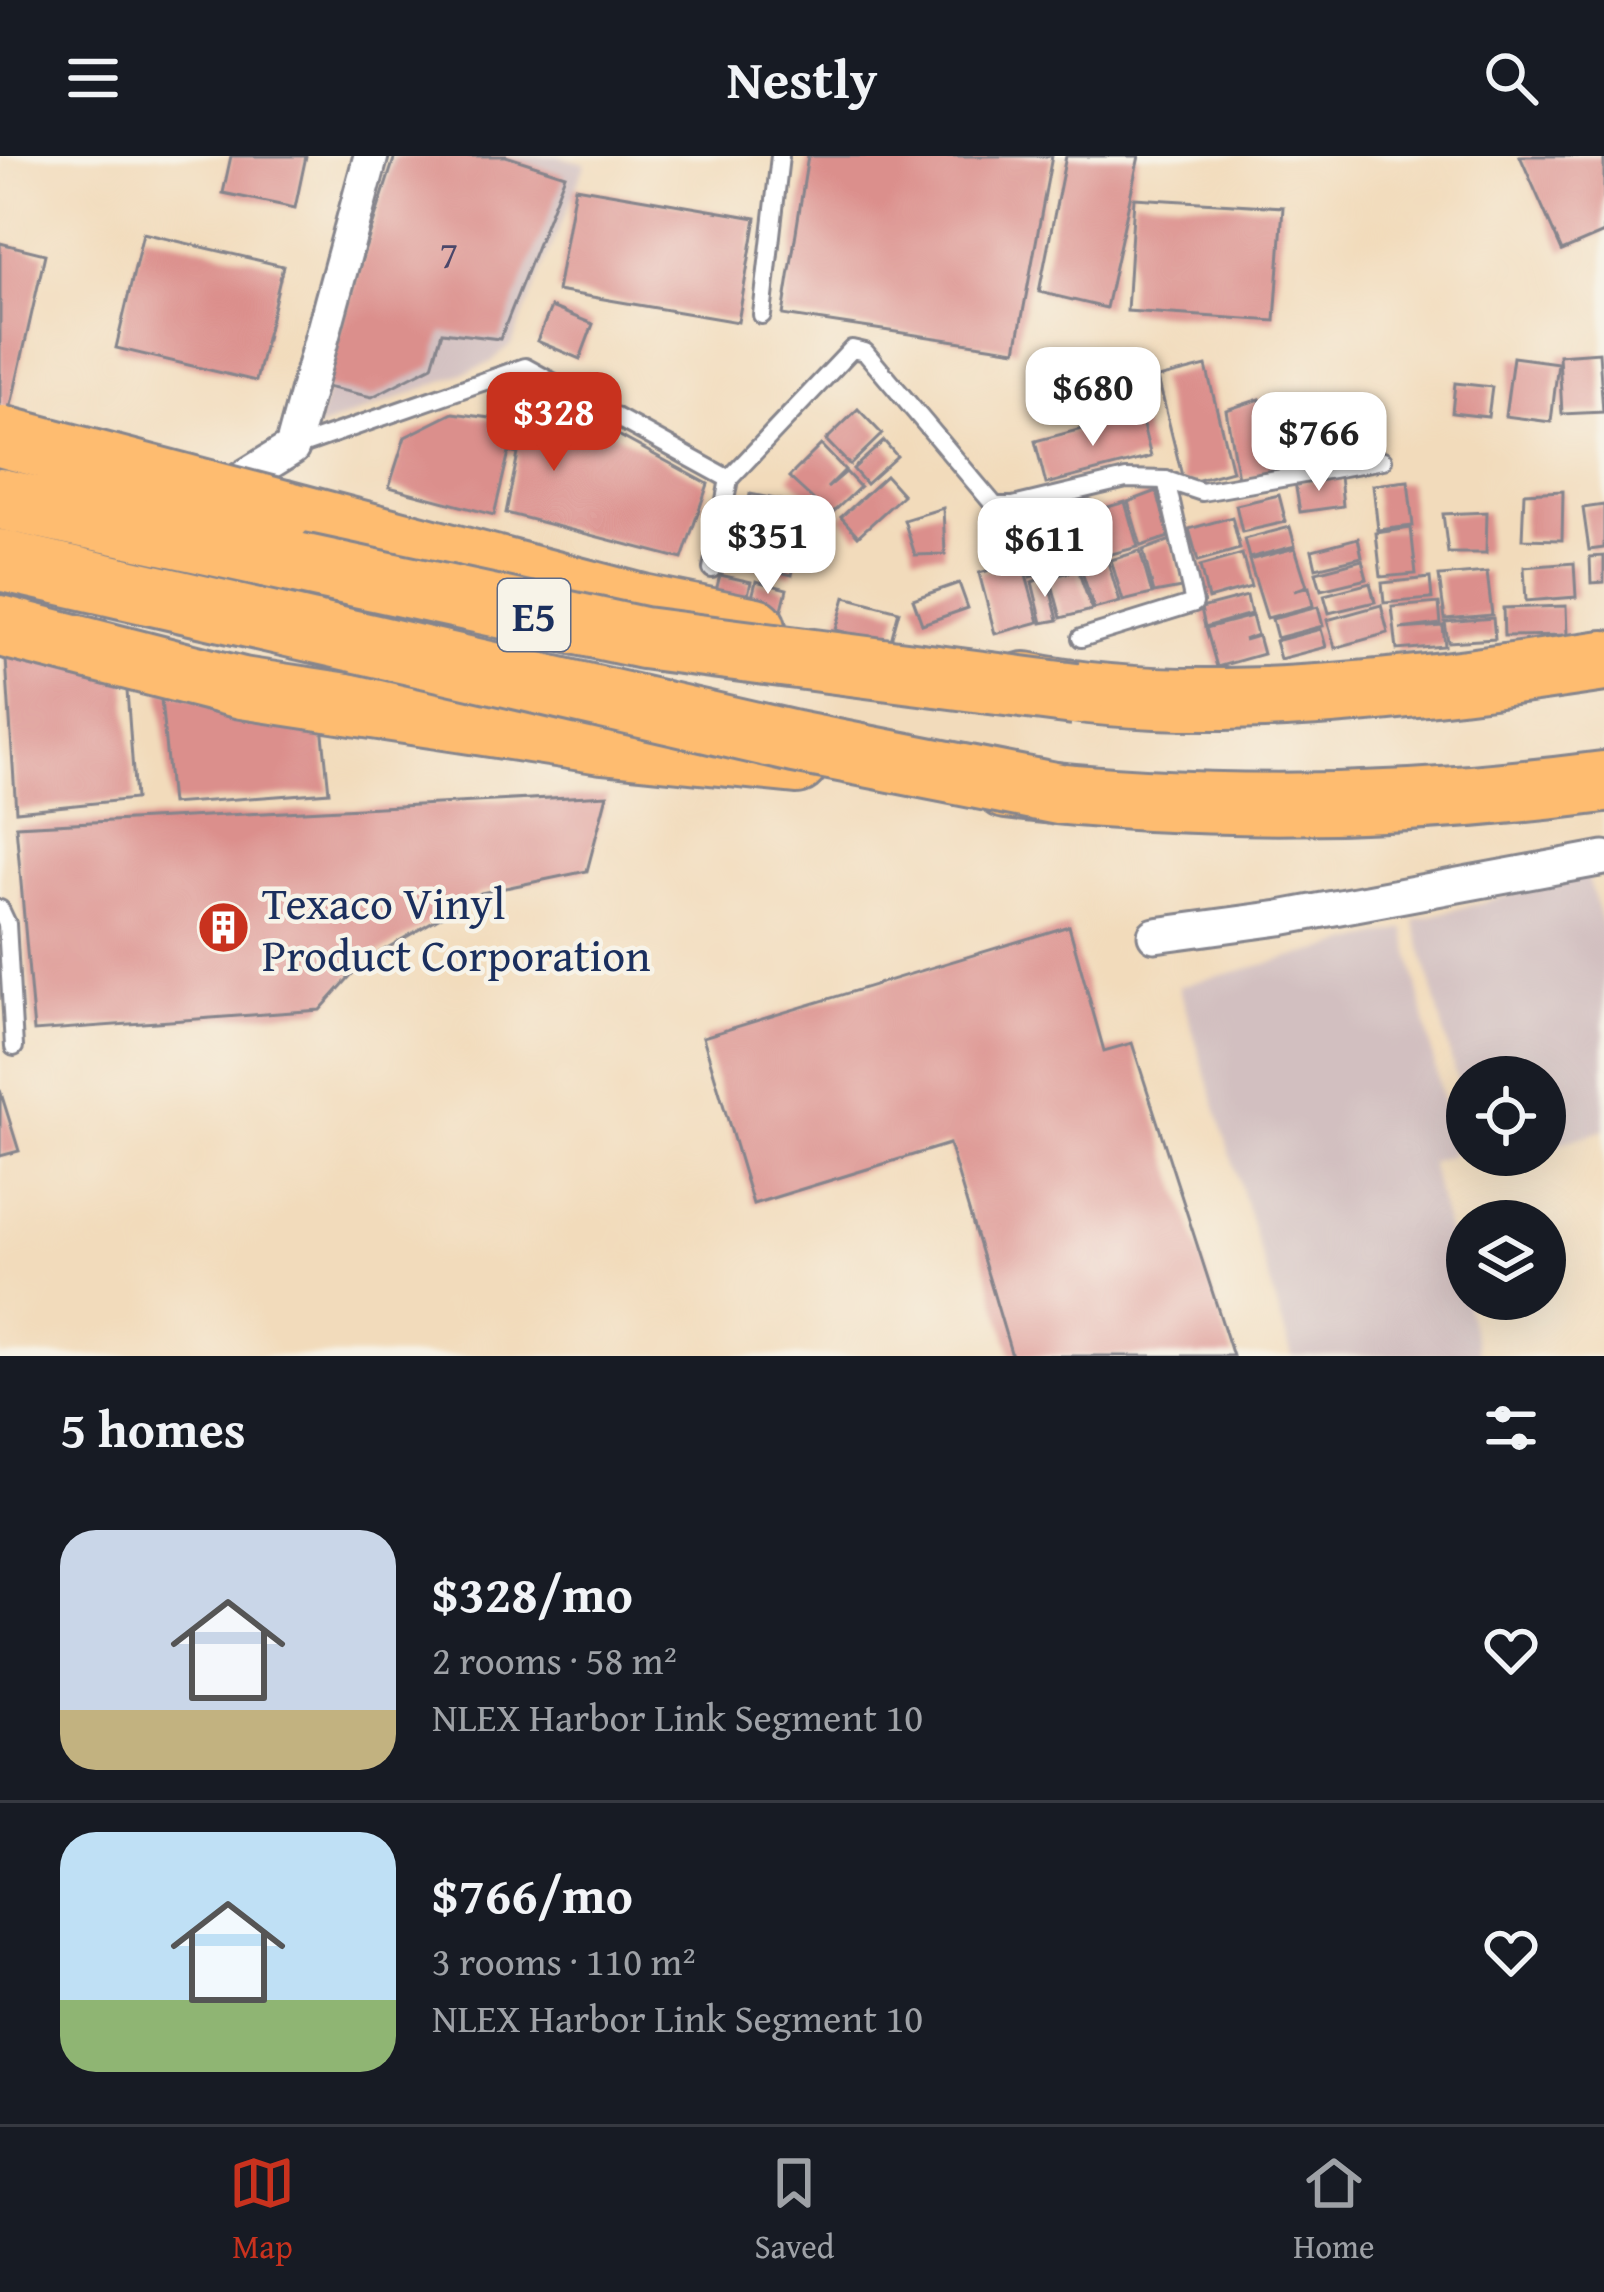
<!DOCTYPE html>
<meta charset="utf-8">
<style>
body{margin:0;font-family:"Gentium Book Plus",serif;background:#20242c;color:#f1f3f6;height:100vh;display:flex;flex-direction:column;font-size:45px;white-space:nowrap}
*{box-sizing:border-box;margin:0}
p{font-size:39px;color:#9ea1a6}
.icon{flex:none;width:66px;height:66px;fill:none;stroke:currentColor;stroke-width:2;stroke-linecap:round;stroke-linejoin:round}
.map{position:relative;height:1200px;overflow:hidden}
.sheet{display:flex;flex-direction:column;background:#171b24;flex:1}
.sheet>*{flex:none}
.tools{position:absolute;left:1446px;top:900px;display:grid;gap:24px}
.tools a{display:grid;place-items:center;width:120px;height:120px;border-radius:50%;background:#171b24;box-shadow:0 12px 48px #0002;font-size:60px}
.price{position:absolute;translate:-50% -102px;padding:0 27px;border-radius:24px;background:#fff;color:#222;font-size:39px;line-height:78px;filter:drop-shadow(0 3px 6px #0008)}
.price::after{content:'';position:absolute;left:50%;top:72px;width:36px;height:27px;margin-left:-18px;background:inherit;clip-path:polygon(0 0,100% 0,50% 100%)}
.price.selected{background:#c8321e;color:#fff}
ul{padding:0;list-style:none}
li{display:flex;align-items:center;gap:36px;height:300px;padding:0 60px}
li+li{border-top:3px solid #363941}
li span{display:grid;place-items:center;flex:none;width:336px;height:240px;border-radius:36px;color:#555}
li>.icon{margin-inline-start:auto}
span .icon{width:144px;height:144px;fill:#fffc;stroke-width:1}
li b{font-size:51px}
h2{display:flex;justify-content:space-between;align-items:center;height:144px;padding:0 60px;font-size:51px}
header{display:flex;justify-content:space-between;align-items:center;height:156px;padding:0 60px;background:#171b24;font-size:54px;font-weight:600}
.tab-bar{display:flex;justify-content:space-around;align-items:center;height:168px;border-top:3px solid #363941;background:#171b24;font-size:33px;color:#9ea1a6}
.tab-bar a{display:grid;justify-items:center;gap:6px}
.tab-bar .selected{color:#c8321e}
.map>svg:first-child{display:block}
.industrial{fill:#d2bfc0}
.building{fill:#db8f8c}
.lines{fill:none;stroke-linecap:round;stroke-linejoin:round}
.service-casing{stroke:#86858c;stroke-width:22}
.minor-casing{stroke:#86858c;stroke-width:39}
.motorway-casing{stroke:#86858c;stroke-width:66}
.service{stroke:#fff;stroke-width:16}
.minor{stroke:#fff;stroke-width:33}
.motorway{stroke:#febc70;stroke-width:60}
.motorway-bridge-casing{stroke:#86858c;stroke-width:66;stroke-linecap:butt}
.motorway-bridge{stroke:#febc70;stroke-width:60}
.labels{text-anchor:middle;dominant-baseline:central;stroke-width:9;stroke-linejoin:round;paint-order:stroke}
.number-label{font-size:39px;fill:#4b476a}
.shield{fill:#f7f3e8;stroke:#5d6a87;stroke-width:3}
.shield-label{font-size:42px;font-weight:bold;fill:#1b2f5e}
.poi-label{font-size:45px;fill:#1b2f5e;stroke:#f7f3e8;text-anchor:start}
</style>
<header><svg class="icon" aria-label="menu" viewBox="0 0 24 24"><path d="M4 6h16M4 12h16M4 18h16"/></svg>Nestly<svg class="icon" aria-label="search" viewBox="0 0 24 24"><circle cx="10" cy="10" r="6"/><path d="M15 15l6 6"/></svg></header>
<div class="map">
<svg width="1604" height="1200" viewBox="0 0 1604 1200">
<rect width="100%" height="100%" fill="#f7f3e8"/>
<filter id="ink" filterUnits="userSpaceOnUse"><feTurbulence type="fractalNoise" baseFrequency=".00833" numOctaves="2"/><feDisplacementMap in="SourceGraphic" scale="24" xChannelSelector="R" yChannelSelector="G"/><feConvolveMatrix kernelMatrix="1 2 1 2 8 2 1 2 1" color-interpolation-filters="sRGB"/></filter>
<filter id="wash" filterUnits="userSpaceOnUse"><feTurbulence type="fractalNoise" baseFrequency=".004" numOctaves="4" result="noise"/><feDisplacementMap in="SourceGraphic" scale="48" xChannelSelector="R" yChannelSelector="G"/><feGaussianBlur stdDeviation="2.7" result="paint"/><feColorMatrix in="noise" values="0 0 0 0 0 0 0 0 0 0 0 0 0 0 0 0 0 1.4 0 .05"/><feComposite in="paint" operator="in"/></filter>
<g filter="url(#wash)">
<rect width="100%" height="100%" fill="#f2dbbb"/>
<g class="industrial">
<path d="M 392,0 L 557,0 L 586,7 L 512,188 L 490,207 L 316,273 Z"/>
<path d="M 1587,719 L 1604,774 L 1604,974 L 1545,992 L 1545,921 L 1467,921 L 1467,963 L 1414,764 Z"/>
<path d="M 1405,773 L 1454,998 L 1430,1006 L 1479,1199 L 1292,1200 L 1179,830 Z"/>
</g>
<g id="blocks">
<g class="building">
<path d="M 231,0 L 306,0 L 295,52 L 223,37 Z"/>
<path d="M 395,0 L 506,0 L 565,19 L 500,183 L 442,176 L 432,210 L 372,241 L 321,230 Z"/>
<path d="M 808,0 L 1052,0 L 1016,194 L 783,159 Z"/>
<path d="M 1066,0 L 1139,0 L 1106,152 L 1039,136 Z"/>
<path d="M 1520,0 L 1604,0 L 1604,77 L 1562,95 Z"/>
<path d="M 575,31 L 756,62 L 738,166 L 557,135 Z"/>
<path d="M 1134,42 L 1283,51 L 1275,165 L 1127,155 Z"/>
<path d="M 143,77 L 283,110 L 256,225 L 116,192 Z"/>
<path d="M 0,87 L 45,98 L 10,254 L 0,251 Z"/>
<path d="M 551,151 L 593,168 L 580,203 L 537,185 Z"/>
<path d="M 1599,196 L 1603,256 L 1562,258 L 1559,199 Z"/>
<path d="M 1513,201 L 1558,207 L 1551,266 L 1505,260 Z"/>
<path d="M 1206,210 L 1232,315 L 1184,328 L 1158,222 Z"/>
<path d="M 1455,227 L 1492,231 L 1488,261 L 1452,257 Z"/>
<path d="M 532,232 L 708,328 L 682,403 L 506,357 L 518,298 L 509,296 L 494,359 L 389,331 L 405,281 L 453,257 L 498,263 L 502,244 Z"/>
<path d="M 1260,243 L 1281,316 L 1238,322 L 1226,254 Z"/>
<path d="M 858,253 L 882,278 L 850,309 L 826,284 Z"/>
<path d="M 1140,258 L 1151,301 L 1046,328 L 1035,285 Z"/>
<path d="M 1317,280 L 1322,309 L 1285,314 L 1281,285 Z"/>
<path d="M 884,285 L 897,300 L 866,328 L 853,313 Z"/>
<path d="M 821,289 L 845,314 L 827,332 L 846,316 L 860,331 L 830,359 L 789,321 Z"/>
<path d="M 886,320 L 903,339 L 858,380 L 841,361 Z"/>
<path d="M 1340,320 L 1343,350 L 1300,356 L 1295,326 Z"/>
<path d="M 1408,325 L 1413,370 L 1378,374 L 1373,329 Z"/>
<path d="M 1157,335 L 1169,381 L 1141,390 L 1128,346 Z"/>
<path d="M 1563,335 L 1562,384 L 1522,383 L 1524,337 Z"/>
<path d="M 750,338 L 785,345 L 781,368 L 745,362 Z"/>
<path d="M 1279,339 L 1286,366 L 1242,376 L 1236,349 Z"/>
<path d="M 1125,346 L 1138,391 L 1108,399 L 1097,354 Z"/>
<path d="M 1604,349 L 1604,392 L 1589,394 L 1583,352 Z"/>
<path d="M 943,352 L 945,398 L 915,399 L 904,364 Z"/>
<path d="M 1095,355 L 1106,400 L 1078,409 L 1066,363 Z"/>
<path d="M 1487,356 L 1486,397 L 1448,397 L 1443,358 Z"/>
<path d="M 1232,361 L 1240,393 L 1198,405 L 1189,373 Z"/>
<path d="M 1063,364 L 1076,409 L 1030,421 L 1016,376 Z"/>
<path d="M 734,367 L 764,373 L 756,410 L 726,403 Z"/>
<path d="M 1290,371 L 1295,390 L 1249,402 L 1244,383 Z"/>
<path d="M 1411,372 L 1416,418 L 1381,421 L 1376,377 Z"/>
<path d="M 770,376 L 800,382 L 792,419 L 762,412 Z"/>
<path d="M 1358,382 L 1362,401 L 1316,412 L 1312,394 Z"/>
<path d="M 1171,384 L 1181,432 L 1154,437 L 1143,394 Z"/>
<path d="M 1295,392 L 1307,430 L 1294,435 L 1309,431 L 1313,450 L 1267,462 L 1249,404 Z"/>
<path d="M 1140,395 L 1152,438 L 1123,445 L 1111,404 Z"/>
<path d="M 1242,398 L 1251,431 L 1208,443 L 1200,410 Z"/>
<path d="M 1604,400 L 1604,426 L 1591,427 L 1590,401 Z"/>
<path d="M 1362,404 L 1367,423 L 1321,434 L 1316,416 Z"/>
<path d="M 1022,405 L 1039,466 L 995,478 L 979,417 Z"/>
<path d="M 1108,406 L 1120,446 L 1094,453 L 1081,413 Z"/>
<path d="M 1574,407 L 1576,441 L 1526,445 L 1524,411 Z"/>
<path d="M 1078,414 L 1092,454 L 1061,462 L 1050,421 Z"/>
<path d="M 1487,416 L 1492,459 L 1445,463 L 1439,420 Z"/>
<path d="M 720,419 L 751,426 L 745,451 L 714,443 Z"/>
<path d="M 1047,420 L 1058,464 L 1042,467 L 1032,426 Z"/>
<path d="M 1430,422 L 1432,443 L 1384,447 L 1382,427 Z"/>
<path d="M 756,425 L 787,433 L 781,457 L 750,450 Z"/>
<path d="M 959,427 L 968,452 L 922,468 L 913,443 Z"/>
<path d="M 1370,427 L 1375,446 L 1329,457 L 1324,439 Z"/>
<path d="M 1247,440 L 1251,458 L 1205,471 L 1201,452 Z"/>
<path d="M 845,441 L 899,455 L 890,488 L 836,474 Z"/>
<path d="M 1439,447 L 1441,468 L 1400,473 L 1443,470 L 1445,490 L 1397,494 L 1392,451 Z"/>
<path d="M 1381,449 L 1388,477 L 1335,492 L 1327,464 Z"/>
<path d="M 1566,450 L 1567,479 L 1504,480 L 1503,452 Z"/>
<path d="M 1318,451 L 1323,470 L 1277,482 L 1272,463 Z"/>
<path d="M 1252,460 L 1257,479 L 1244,484 L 1258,480 L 1263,498 L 1217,511 L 1206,472 Z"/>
<path d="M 1493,462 L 1495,483 L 1448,486 L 1445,466 Z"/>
<path d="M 1321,473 L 1326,491 L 1280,503 L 1275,485 Z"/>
<path d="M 5,488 L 126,521 L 135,643 L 16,655 Z"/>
<path d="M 160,533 L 322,569 L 329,636 L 171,648 Z"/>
<path d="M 607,639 L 587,715 L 481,737 L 362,807 L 320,854 L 34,875 L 16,670 Z"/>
<path d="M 1069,770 L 1104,895 L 1132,887 L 1233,1200 L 1012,1200 L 949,988 L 753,1048 L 703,881 Z"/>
<path d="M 0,934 L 19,995 L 0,1000 Z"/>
</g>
</g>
</g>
<g filter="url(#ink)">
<use href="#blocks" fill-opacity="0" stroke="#86858c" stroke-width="3"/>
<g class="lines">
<defs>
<g id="service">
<path d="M 762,159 L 780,0"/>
<path d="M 293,292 L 525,211 L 729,323"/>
<path d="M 729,323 L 852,193 L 865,196 L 995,350 L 1013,350 L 1126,323 L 1166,324 L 1202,336 L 1383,304"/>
<path d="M 712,413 L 729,323"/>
<path d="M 1081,482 L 1194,447 L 1166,324"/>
<path d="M 0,753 L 7,768 L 14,891"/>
</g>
<g id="minor">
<path d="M 219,337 L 292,292 L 371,0"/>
<path d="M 1155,779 L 1280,762 L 1604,702"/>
</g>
<g id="motorway">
<path d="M 284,355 L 642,449 L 755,472"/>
<path d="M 0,470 L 242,532 L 602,587 L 797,607"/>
<path d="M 1025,527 C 1199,563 1428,531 1604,505"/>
<path d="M 1006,632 C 1204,655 1406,652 1604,626"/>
</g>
</defs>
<use href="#service" class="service-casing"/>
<use href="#minor" class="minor-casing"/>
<use href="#motorway" class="motorway-casing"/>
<use href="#service" class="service"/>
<use href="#minor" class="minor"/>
<use href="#motorway" class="motorway"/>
<defs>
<g id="motorway-bridge">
<path d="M 0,280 L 284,355"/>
<path d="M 0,343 L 643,482 L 1075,538"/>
<path d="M 0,404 L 795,586 L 1059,638"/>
</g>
</defs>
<use href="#motorway-bridge" class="motorway-bridge-casing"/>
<use href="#motorway-bridge" class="motorway-bridge"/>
</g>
</g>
<defs>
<symbol id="building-disc" viewBox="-11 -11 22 22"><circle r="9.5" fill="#c8321e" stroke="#f7f3e8"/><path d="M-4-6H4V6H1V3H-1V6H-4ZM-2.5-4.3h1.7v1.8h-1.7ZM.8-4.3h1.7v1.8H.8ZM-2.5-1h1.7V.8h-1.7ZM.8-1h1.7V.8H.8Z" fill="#fff"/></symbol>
</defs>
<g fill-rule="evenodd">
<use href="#building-disc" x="194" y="742" width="59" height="59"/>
</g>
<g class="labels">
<g class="number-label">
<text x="449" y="97">7</text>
</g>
<rect class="shield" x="498" y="423" width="72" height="72" rx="9"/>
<g class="shield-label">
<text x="534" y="459">E5</text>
</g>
<g class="poi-label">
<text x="262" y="746">Texaco Vinyl<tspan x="262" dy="52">Product Corporation</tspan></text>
</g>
</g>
</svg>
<div class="tools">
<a><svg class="icon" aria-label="locate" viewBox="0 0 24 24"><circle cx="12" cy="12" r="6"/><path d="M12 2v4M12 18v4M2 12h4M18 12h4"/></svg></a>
<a><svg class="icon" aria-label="layers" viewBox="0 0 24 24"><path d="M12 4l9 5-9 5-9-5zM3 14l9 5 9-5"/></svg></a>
</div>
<b class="price" style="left:1093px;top:293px">$680</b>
<b class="price selected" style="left:554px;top:318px">$328</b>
<b class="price" style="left:1319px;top:338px">$766</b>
<b class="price" style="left:768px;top:441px">$351</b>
<b class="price" style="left:1045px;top:444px">$611</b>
</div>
<section class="sheet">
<h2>5 homes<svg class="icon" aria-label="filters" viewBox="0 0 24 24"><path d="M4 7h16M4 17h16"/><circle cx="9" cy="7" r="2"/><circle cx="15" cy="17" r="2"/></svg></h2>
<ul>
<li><span style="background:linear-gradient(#c9d6e8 75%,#c2b280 0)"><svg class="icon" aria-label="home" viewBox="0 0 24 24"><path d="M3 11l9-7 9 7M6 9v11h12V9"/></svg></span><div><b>$328/mo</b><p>2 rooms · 58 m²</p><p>NLEX Harbor Link Segment 10</p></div><svg class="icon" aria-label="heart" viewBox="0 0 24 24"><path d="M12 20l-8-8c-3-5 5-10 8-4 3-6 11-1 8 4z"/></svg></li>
<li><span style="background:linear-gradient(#bfe0f5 70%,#8fb573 0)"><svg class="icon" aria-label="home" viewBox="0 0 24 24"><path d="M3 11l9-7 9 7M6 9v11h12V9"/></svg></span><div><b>$766/mo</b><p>3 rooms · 110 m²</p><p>NLEX Harbor Link Segment 10</p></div><svg class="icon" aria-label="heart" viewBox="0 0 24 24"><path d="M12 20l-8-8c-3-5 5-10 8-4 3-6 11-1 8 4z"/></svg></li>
</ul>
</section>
<nav class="tab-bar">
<a class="selected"><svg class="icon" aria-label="map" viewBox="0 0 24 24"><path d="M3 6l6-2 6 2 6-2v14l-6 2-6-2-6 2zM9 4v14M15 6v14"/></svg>Map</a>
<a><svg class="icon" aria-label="saved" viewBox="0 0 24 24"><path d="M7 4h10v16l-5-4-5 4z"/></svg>Saved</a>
<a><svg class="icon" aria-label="home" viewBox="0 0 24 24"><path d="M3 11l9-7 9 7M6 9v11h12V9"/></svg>Home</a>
</nav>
